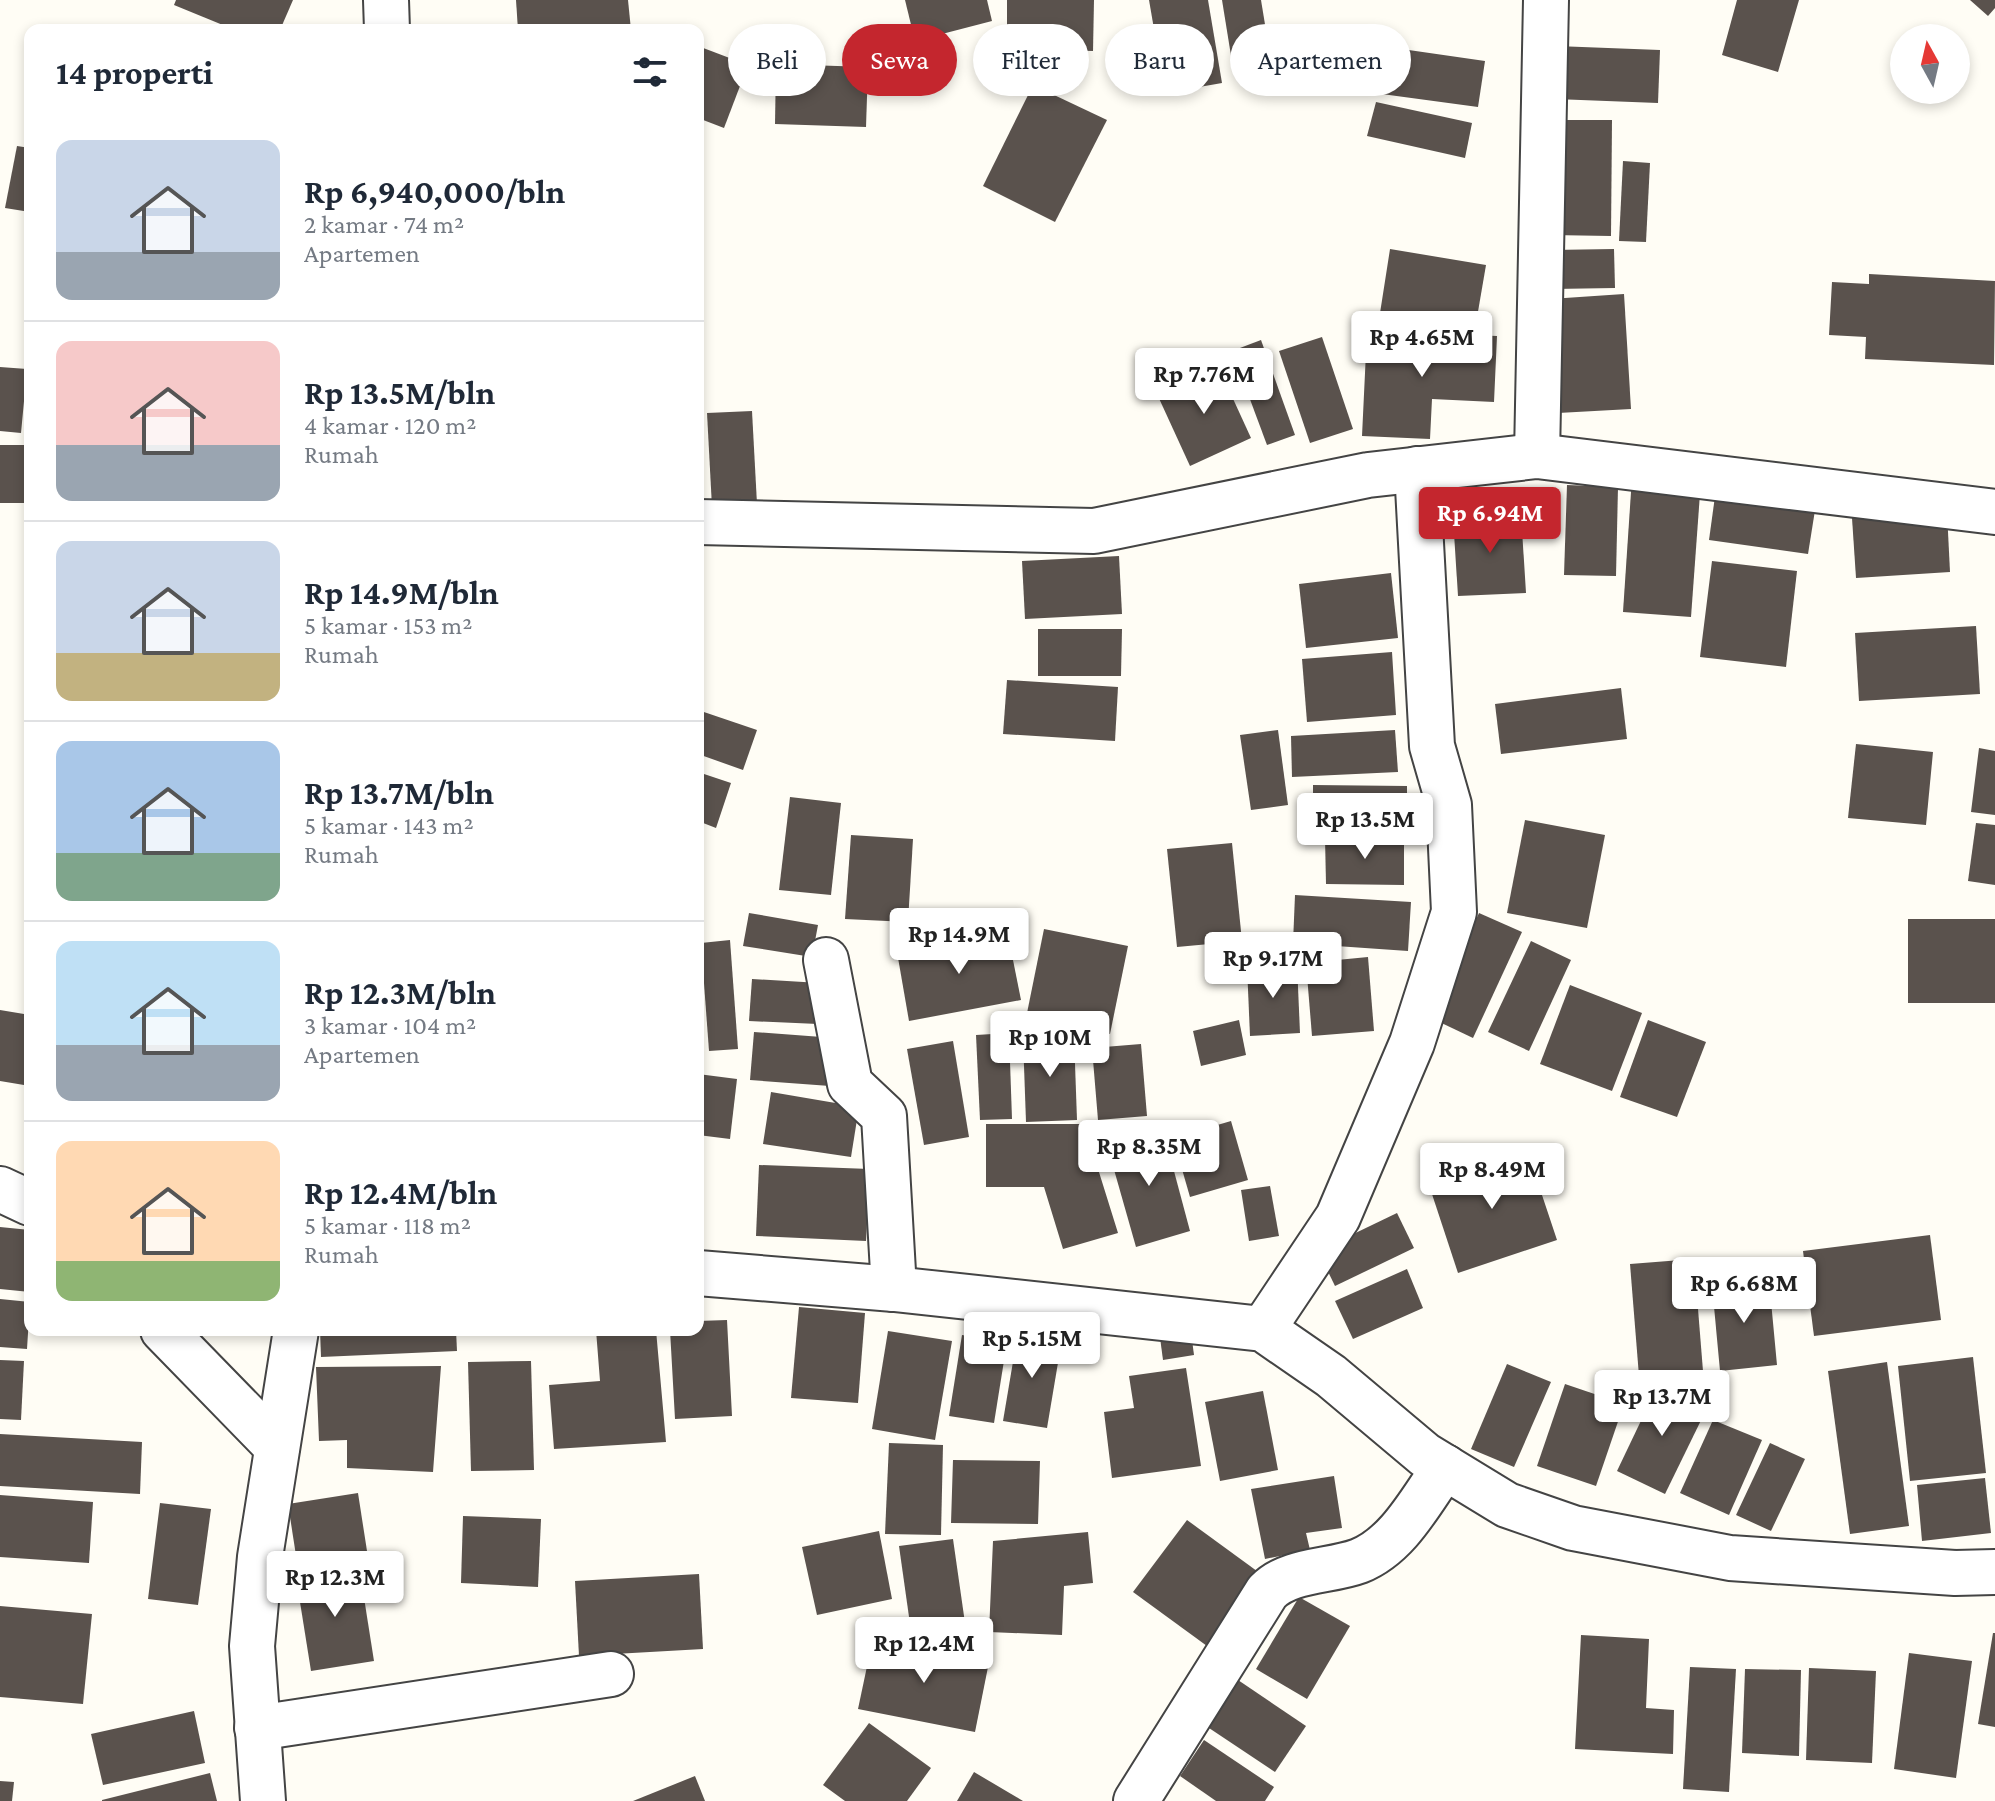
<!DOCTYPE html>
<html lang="id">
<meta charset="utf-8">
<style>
body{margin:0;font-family:"Crimson Pro",serif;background:#f6f6f7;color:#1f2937;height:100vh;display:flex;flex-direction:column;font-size:30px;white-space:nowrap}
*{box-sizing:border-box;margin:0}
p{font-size:26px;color:#747a83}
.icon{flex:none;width:44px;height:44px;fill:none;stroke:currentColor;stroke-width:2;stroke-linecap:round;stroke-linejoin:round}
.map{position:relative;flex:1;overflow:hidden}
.sheet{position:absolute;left:24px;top:24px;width:680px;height:1312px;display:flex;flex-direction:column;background:#fff;border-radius:16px;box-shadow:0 4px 12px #0003}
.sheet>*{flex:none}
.top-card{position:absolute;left:728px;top:24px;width:760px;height:72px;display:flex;gap:16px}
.needle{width:52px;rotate:352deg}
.controls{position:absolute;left:1890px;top:24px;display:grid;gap:16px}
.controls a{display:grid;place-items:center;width:80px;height:80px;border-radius:50%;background:#fff;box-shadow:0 4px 12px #0003;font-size:40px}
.price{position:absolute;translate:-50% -68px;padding:0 18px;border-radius:8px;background:#fff;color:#222;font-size:26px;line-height:52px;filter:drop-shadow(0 2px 4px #0008)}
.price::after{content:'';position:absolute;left:50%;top:48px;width:24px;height:18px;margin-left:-12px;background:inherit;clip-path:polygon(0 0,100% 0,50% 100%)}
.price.current{background:#c4262e;color:#fff}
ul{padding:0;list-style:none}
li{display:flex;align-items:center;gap:24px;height:200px;padding:0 32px}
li+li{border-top:2px solid #e0e1e3}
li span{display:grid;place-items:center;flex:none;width:224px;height:160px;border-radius:16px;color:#555}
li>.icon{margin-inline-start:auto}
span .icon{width:96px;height:96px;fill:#fffc;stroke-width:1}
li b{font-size:34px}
h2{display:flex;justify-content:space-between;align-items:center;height:96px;padding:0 32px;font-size:34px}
.chip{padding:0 28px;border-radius:36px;background:#fff;box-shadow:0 4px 12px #0003;font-size:28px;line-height:72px}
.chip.current{background:#c4262e;color:#fff}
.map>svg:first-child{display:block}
.building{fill:#5a524d}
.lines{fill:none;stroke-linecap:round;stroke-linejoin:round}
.minor-casing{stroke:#444;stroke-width:48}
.minor{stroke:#fff;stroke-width:44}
</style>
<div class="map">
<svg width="1995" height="1801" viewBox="0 0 1995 1801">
<rect width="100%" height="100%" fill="#fffdf5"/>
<g class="building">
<path d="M 176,0 L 293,0 L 280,30 L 235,30 L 174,5 Z"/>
<path d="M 516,0 L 628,0 L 631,30 L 518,30 Z"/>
<path d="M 905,0 L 987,0 L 992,21 L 915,41 Z"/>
<path d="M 1007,0 L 1094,0 L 1093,51 L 1007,49 Z"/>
<path d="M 1149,0 L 1208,0 L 1222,83 L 1165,93 Z"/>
<path d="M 1222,0 L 1261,0 L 1271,61 L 1233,68 Z"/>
<path d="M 1737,0 L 1799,0 L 1778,72 L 1722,55 Z"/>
<path d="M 1970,0 L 1995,0 L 1995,8 L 1988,16 Z"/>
<path d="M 1374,45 L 1485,61 L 1478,107 L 1367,92 Z"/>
<path d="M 698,46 L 748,65 L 724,128 L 698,118 Z"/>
<path d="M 1556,46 L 1660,50 L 1658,103 L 1555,99 Z"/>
<path d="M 776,64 L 868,67 L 866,127 L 775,124 Z"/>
<path d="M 1033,85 L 1107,120 L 1055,222 L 983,186 Z"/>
<path d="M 1376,102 L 1472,123 L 1465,158 L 1367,136 Z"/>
<path d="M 1553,120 L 1612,120 L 1611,236 L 1551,235 Z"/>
<path d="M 17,146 L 30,148 L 30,212 L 5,208 Z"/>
<path d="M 1623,161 L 1650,163 L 1646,242 L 1619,241 Z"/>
<path d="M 1390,249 L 1486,265 L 1475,329 L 1380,313 Z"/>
<path d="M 1614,249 L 1615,288 L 1553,289 L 1551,250 Z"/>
<path d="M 1869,274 L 1995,281 L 1994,365 L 1865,359 L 1866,337 L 1829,335 L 1832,282 L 1869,284 Z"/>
<path d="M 1624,294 L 1631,409 L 1558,413 L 1550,299 Z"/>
<path d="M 1367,331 L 1497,336 L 1494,402 L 1432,399 L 1430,439 L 1362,436 Z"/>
<path d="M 1322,337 L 1353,429 L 1310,443 L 1279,351 Z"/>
<path d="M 1261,340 L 1295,435 L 1267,445 L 1232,351 Z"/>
<path d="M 1218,366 L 1251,438 L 1190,466 L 1157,394 Z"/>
<path d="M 0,367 L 27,369 L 21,433 L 0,431 Z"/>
<path d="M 752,411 L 757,504 L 712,507 L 707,413 Z"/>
<path d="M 0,445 L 25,445 L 24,503 L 0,503 Z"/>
<path d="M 1632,477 L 1701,480 L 1691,617 L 1623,612 Z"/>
<path d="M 1567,485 L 1618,487 L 1616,576 L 1564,575 Z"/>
<path d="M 1716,489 L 1816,504 L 1808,554 L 1709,540 Z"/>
<path d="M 1947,512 L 1950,572 L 1856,578 L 1852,518 Z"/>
<path d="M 1521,514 L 1526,593 L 1458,596 L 1453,518 Z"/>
<path d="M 1119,556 L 1122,614 L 1025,619 L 1022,561 Z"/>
<path d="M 1712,561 L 1797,571 L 1786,667 L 1700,657 Z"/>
<path d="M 1391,573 L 1398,638 L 1306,648 L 1299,584 Z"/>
<path d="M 1976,626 L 1980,694 L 1859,701 L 1855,633 Z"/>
<path d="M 1038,629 L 1122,629 L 1121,676 L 1038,676 Z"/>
<path d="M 1392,652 L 1396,715 L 1307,722 L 1302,659 Z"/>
<path d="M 1007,680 L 1118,687 L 1115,741 L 1003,734 Z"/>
<path d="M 1621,688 L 1627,739 L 1501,754 L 1495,704 Z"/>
<path d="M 698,710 L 757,730 L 743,770 L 698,754 Z"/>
<path d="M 1278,730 L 1288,805 L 1251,810 L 1240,735 Z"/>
<path d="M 1395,730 L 1398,772 L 1292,777 L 1291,736 Z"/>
<path d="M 1856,744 L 1933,752 L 1926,825 L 1848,818 Z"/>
<path d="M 1979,748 L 1995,751 L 1995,815 L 1971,812 Z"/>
<path d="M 698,772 L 731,783 L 716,828 L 698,821 Z"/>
<path d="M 1313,785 L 1407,786 L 1407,820 L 1313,820 Z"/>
<path d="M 790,797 L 841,803 L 831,895 L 779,890 Z"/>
<path d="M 1525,820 L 1605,835 L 1587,928 L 1507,913 Z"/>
<path d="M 1976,823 L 1995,825 L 1995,885 L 1968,881 Z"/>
<path d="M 851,835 L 913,839 L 908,922 L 845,919 Z"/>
<path d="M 1404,837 L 1404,885 L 1326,884 L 1325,838 Z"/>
<path d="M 1232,843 L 1242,941 L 1177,947 L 1167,849 Z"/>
<path d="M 1295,895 L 1411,902 L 1408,951 L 1293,943 Z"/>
<path d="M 749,913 L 818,925 L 812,957 L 743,946 Z"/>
<path d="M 1479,913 L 1522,932 L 1473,1038 L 1431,1018 Z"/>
<rect x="1908" y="919" width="87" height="84"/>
<path d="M 1044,929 L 1128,946 L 1110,1034 L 1026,1018 Z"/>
<path d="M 1007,930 L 1021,1000 L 909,1021 L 897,952 Z"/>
<path d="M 730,940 L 738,1049 L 709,1051 L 701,943 Z"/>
<path d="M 1531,941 L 1571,960 L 1529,1051 L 1488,1032 Z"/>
<path d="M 1368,957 L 1374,1031 L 1312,1036 L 1306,963 Z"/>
<path d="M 1297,964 L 1300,1033 L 1250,1036 L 1247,966 Z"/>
<path d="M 752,979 L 820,983 L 818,1024 L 749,1021 Z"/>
<path d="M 1570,985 L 1642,1013 L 1612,1091 L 1540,1064 Z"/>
<path d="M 0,1010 L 30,1015 L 30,1086 L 0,1081 Z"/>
<path d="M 1239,1020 L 1246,1055 L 1201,1066 L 1193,1031 Z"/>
<path d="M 1648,1020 L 1706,1042 L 1677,1117 L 1620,1097 Z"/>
<path d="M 754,1032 L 835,1038 L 830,1086 L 750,1080 Z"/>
<path d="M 1009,1033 L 1012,1119 L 980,1120 L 976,1035 Z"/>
<path d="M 1074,1036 L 1077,1120 L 1026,1122 L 1023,1038 Z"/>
<path d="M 953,1041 L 969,1137 L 924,1145 L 907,1049 Z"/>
<path d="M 1141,1044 L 1147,1116 L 1098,1120 L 1092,1048 Z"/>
<path d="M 698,1074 L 737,1079 L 730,1139 L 698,1135 Z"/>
<path d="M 771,1092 L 859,1107 L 851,1157 L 763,1144 Z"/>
<path d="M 1231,1121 L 1248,1180 L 1190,1197 L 1173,1138 Z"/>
<path d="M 986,1124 L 1084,1124 L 1118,1233 L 1063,1249 L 1044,1187 L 986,1187 Z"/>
<path d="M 1163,1130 L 1190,1231 L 1136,1247 L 1107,1145 Z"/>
<path d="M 1527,1150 L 1557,1240 L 1458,1273 L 1428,1182 Z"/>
<path d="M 759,1165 L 870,1169 L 866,1241 L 756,1236 Z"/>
<path d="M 1270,1186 L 1279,1236 L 1249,1241 L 1241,1190 Z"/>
<path d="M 1397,1213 L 1414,1248 L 1335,1286 L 1318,1251 Z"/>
<path d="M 0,1227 L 30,1230 L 30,1292 L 0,1289 Z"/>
<path d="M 1930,1235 L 1941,1320 L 1814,1336 L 1803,1251 Z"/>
<path d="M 1694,1259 L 1703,1371 L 1639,1376 L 1630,1264 Z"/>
<path d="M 1407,1269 L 1423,1308 L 1353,1339 L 1335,1301 Z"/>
<path d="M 1769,1280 L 1777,1365 L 1720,1371 L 1712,1285 Z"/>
<path d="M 0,1299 L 30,1302 L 27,1349 L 0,1347 Z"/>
<path d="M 799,1307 L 865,1313 L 858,1403 L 791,1398 Z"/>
<path d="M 727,1320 L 732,1416 L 675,1419 L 670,1330 L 698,1330 L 698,1321 Z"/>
<path d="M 1190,1325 L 1194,1355 L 1163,1360 L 1159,1330 Z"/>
<path d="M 320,1330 L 456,1330 L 457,1351 L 321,1357 Z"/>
<path d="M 596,1330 L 656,1330 L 666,1442 L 554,1449 L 549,1385 L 600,1381 Z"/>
<path d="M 888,1331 L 952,1341 L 935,1440 L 872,1429 Z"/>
<path d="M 1018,1332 L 1062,1339 L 1047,1428 L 1003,1421 Z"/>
<path d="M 962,1335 L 1007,1342 L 994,1423 L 949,1416 Z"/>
<path d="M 1973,1357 L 1986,1473 L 1910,1481 L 1898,1366 Z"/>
<path d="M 0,1360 L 24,1361 L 21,1420 L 0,1419 Z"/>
<path d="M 531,1361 L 534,1470 L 471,1471 L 468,1362 Z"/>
<path d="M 1887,1362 L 1909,1526 L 1850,1534 L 1828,1371 Z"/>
<path d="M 1507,1364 L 1551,1382 L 1514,1467 L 1471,1449 Z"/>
<path d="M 441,1366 L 433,1472 L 347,1468 L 347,1440 L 319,1441 L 316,1367 Z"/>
<path d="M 1186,1368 L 1201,1466 L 1112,1478 L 1104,1412 L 1134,1408 L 1129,1376 Z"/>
<path d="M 1659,1383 L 1708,1406 L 1665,1494 L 1617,1471 Z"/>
<path d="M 1565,1384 L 1624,1404 L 1596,1486 L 1537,1466 Z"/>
<path d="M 1263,1391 L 1278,1470 L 1220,1481 L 1205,1402 Z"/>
<path d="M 1713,1420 L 1762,1440 L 1729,1515 L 1680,1493 Z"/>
<path d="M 0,1434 L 142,1442 L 140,1494 L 0,1486 Z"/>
<path d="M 889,1443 L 943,1445 L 941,1535 L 885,1534 Z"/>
<path d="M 1770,1443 L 1805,1459 L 1771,1531 L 1736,1515 Z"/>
<path d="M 953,1460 L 1040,1461 L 1038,1524 L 951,1523 Z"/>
<path d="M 1334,1476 L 1342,1528 L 1306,1533 L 1310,1550 L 1265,1559 L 1251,1489 Z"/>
<path d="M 1985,1478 L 1991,1533 L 1922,1541 L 1917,1485 Z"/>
<path d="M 358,1493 L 367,1551 L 297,1562 L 288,1504 Z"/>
<path d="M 0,1495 L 93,1502 L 89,1563 L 0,1557 Z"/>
<path d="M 160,1503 L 211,1509 L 198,1605 L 148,1599 Z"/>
<path d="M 463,1516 L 541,1519 L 538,1587 L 461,1583 Z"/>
<path d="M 1187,1520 L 1261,1574 L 1207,1646 L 1133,1592 Z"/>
<path d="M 879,1531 L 892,1599 L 817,1615 L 802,1547 Z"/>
<path d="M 1088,1532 L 1093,1583 L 1064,1586 L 1062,1635 L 989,1632 L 993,1541 Z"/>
<path d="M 953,1539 L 965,1623 L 911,1631 L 899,1546 Z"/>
<path d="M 359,1566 L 374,1661 L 311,1671 L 296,1577 Z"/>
<path d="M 699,1574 L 703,1649 L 579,1656 L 575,1581 Z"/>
<path d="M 1299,1597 L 1350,1626 L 1307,1699 L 1256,1669 Z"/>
<path d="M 0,1606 L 92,1614 L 83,1704 L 0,1697 Z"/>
<path d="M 1993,1633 L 1995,1633 L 1995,1727 L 1978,1724 Z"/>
<path d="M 1581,1635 L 1649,1639 L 1646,1708 L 1674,1710 L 1673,1754 L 1575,1749 Z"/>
<path d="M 873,1638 L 989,1662 L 975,1732 L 858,1709 Z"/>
<path d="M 1909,1653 L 1972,1661 L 1956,1778 L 1894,1769 Z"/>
<path d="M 1690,1667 L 1736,1669 L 1729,1792 L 1683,1789 Z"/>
<path d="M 1809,1668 L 1876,1671 L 1872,1763 L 1806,1760 Z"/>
<path d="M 1745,1669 L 1801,1670 L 1799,1756 L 1742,1753 Z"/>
<path d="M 1238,1680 L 1306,1726 L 1275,1772 L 1206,1726 Z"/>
<path d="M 194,1711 L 205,1763 L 103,1785 L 91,1734 Z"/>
<path d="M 869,1723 L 931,1768 L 907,1801 L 845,1801 L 823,1785 Z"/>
<path d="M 1204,1740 L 1274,1787 L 1265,1801 L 1216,1801 L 1180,1776 Z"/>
<path d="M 974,1772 L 1023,1801 L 957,1801 Z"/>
<path d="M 210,1773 L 217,1801 L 102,1801 L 102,1800 Z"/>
<path d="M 695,1776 L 705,1801 L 633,1801 Z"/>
<path d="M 0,1781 L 14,1782 L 12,1801 L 0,1801 Z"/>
</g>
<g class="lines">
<defs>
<g id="minor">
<path d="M 386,0 L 387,30"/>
<path d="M 1537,456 L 1546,0"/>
<path d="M 698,522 L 1094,531 L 1368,475 L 1537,456 L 1995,512"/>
<path d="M 826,960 L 850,1084 L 884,1116 L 894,1289"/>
<path d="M 0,1189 L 30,1203"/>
<path d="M 698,1273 L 894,1289 L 1263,1329 L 1331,1376 L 1425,1455 L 1507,1505 L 1573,1528 L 1730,1558 L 1955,1573 L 1995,1572"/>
<path d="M 1263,1329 L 1338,1217 L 1412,1043 L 1454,912 L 1449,805 L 1432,746 L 1417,469"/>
<path d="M 163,1330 L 277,1447"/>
<path d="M 257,1728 L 611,1674"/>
<path d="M 263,1801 L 252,1646 L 260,1557 L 296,1330"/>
<path d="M 1136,1801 L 1267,1592 C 1289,1569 1330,1572 1359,1561 C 1399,1545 1421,1500 1445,1467"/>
</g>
</defs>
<use href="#minor" class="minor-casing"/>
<use href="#minor" class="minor"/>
</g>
</svg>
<div class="controls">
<a><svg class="needle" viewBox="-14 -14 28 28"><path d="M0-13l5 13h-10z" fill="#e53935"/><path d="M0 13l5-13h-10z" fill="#747a83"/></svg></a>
</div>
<b class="price" style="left:1422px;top:379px">Rp 4.65M</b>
<b class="price" style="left:1204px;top:416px">Rp 7.76M</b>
<b class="price current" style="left:1490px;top:555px">Rp 6.94M</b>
<b class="price" style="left:1365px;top:861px">Rp 13.5M</b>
<b class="price" style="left:959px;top:976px">Rp 14.9M</b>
<b class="price" style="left:1273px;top:1000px">Rp 9.17M</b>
<b class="price" style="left:1050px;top:1079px">Rp 10M</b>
<b class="price" style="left:1149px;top:1188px">Rp 8.35M</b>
<b class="price" style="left:1492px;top:1211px">Rp 8.49M</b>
<b class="price" style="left:1744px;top:1325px">Rp 6.68M</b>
<b class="price" style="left:1032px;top:1380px">Rp 5.15M</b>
<b class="price" style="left:1662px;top:1438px">Rp 13.7M</b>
<b class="price" style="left:335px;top:1619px">Rp 12.3M</b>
<b class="price" style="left:924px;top:1685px">Rp 12.4M</b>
<div class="top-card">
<a class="chip">Beli</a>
<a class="chip current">Sewa</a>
<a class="chip">Filter</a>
<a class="chip">Baru</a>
<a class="chip">Apartemen</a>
</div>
<section class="sheet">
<h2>14 properti<svg class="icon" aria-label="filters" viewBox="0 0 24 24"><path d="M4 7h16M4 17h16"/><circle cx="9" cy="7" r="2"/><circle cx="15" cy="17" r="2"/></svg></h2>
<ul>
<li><span style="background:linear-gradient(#c9d6e8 70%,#9aa5b1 0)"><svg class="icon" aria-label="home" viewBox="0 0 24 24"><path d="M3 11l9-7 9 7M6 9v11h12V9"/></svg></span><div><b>Rp 6,940,000/bln</b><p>2 kamar · 74 m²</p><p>Apartemen</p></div></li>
<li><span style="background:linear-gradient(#f6c9c9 65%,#9aa5b1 0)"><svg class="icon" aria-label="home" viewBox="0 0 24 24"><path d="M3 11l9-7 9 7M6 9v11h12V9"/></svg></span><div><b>Rp 13.5M/bln</b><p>4 kamar · 120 m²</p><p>Rumah</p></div></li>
<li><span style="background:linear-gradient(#c9d6e8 70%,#c2b280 0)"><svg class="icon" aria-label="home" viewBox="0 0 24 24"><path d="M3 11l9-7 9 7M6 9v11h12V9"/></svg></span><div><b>Rp 14.9M/bln</b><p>5 kamar · 153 m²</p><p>Rumah</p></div></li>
<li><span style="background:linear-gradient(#a9c7e8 70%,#7fa58c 0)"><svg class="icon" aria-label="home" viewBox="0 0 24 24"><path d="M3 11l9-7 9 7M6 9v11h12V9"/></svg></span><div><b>Rp 13.7M/bln</b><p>5 kamar · 143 m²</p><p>Rumah</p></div></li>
<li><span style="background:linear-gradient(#bfe0f5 65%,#9aa5b1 0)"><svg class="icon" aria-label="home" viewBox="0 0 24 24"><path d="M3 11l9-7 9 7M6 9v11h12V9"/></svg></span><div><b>Rp 12.3M/bln</b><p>3 kamar · 104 m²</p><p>Apartemen</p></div></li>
<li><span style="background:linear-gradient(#ffd9b3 75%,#8fb573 0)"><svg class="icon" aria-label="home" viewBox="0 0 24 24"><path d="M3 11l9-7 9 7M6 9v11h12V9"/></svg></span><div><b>Rp 12.4M/bln</b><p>5 kamar · 118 m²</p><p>Rumah</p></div></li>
</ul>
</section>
</div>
